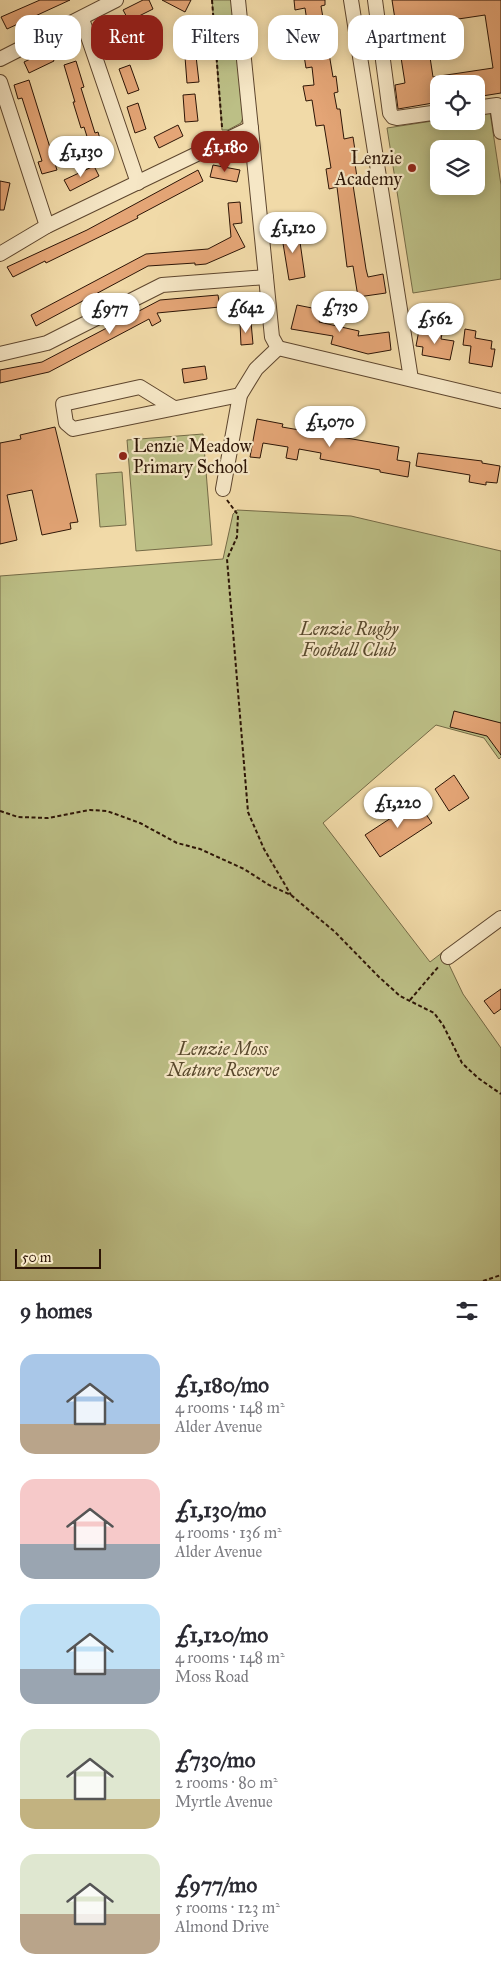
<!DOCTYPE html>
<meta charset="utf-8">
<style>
body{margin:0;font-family:"IM FELL Great Primer",serif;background:#f2f2f3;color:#2b2b33;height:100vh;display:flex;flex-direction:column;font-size:19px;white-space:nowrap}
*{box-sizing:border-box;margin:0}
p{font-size:16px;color:#7c7c81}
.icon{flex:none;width:28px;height:28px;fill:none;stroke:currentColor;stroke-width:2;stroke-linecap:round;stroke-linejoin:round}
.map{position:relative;height:1281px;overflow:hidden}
.side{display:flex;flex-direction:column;background:#fff;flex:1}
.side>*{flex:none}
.banner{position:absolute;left:15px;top:15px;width:471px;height:45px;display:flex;gap:10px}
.controls{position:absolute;left:430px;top:75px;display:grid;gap:10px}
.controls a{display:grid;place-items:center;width:55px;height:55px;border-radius:10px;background:#fff;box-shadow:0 2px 12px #0003;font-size:25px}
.scale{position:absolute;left:15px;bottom:12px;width:86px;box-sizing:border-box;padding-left:5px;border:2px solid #2d1506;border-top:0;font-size:14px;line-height:18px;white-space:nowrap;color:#2d1506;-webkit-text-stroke:4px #f6e7c6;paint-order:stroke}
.price{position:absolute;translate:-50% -42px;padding:0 11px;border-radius:18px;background:#fff;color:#222;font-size:16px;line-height:32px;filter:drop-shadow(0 1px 2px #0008)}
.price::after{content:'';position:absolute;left:50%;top:30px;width:15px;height:11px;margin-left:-8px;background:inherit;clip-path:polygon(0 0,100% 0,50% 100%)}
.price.selected{background:#8f2418;color:#fff}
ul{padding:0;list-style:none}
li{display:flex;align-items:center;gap:15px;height:125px;padding:0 20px}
li span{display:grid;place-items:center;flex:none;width:140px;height:100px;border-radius:15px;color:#555}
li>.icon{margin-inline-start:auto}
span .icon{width:60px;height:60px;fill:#fffc;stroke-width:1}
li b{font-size:21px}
h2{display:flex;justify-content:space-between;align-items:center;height:60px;padding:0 20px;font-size:21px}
.tag{padding:0 18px;border-radius:15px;background:#fff;box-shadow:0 2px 12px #0003;font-size:18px;line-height:45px}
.tag.selected{background:#8f2418;color:#fff}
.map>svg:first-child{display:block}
.green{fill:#bcbf86;stroke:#746a46;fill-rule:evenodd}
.building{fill:#e4a576;stroke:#2d1506;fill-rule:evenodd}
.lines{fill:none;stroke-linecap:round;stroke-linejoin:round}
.minor-casing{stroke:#5e462e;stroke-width:16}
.path{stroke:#2d1506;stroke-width:2;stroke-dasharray:4 2.5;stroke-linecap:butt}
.minor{stroke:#f6e7c6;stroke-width:14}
.poi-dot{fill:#8f2418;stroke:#f6e7c6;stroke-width:2}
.labels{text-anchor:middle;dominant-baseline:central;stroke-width:4.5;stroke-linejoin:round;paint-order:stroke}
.poi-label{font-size:18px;fill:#2d1506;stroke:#f6e7c6;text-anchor:end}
.park-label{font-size:18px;font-style:italic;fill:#58482c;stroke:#f6e7c6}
</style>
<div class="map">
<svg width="501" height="1281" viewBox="0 0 501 1281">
<rect width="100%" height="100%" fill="#f1daa8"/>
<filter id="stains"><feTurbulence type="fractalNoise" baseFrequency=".004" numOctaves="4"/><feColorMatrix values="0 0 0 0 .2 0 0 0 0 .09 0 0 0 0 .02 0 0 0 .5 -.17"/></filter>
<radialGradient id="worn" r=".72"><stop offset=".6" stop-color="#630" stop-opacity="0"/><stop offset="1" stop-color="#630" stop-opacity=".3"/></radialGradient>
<g class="green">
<path d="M 212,0 L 233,0 L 244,115 L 241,123 L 228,130 L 222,130 Z"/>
<path d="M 490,112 L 501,185 L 501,279 L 413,293 L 387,128 L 439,120 L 476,121 L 476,114 ZM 439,149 L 476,149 L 476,186 L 439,186 Z"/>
<path d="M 203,434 L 212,545 L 136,551 L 127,440 Z"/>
<path d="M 122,472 L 126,525 L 100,527 L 96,474 Z"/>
<path d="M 237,510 L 351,516 L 501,551 L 501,757 L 499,759 L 484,738 L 436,725 L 323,823 L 430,962 L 443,952 L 463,994 L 501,1048 L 501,1281 L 0,1281 L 0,576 L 223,559 L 233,514 Z"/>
</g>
<g class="building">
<path d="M 40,0 L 70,0 L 7,29 L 1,17 Z"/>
<path d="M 143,0 L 149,0 L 153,9 L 129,21 L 123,10 Z"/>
<path d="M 162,0 L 191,0 L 185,12 Z"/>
<path d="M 294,0 L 325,0 L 325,5 L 321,6 L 333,77 L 336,76 L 338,92 L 334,93 L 337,109 L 340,109 L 344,139 L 353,137 L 356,157 L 354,157 L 358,184 L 353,185 L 366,269 L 368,277 L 383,274 L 386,293 L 358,297 L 353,266 L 347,267 L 337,187 L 329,189 L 326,169 L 331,168 L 324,125 L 316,126 L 312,100 L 306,101 L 303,86 L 314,85 L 312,67 L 306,68 L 303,49 L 311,48 L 305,8 L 295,10 Z"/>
<path d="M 392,0 L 501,0 L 501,93 L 476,97 L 476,84 L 439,84 L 439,102 L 398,109 L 395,85 L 405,83 ZM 485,15 L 493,68 L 433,77 L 425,24 Z"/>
<path d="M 197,18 L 200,46 L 189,47 L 186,19 Z"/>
<path d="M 123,25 L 132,51 L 120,55 L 112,29 Z"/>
<path d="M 49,50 L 54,61 L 29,73 L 24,62 Z"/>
<path d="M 196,56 L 199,82 L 187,83 L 185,57 Z"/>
<path d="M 76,61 L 84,87 L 81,88 L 95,133 L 98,132 L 106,159 L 95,162 L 84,127 L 81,128 L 73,102 L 75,102 L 64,65 Z"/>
<path d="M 130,65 L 139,90 L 128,94 L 119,69 Z"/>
<path d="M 29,80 L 57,170 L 42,174 L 38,162 L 42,161 L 22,98 L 18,99 L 14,85 Z"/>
<path d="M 195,94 L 198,121 L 185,122 L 183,95 Z"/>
<path d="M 138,103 L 146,129 L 135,133 L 127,107 Z"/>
<path d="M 178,125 L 183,136 L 159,148 L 154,137 Z"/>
<path d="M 213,165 L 240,170 L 237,182 L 210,177 Z"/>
<path d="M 94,166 L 99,176 L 70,191 L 64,180 Z"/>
<path d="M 198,170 L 203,181 L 137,216 L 138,218 L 126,224 L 46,263 L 45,261 L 13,277 L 7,267 L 87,230 Z"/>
<path d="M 0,181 L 10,183 L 4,210 L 0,210 Z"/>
<path d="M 240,202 L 242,223 L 233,224 L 245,247 L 206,264 L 195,265 L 195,263 L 148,266 L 36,326 L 31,315 L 146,254 L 208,249 L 231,237 L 228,203 Z"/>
<path d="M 298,228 L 305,277 L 289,280 L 281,231 Z"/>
<path d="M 232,294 L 250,306 L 243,316 L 226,304 Z"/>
<path d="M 218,295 L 220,307 L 157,313 L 161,321 L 152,326 L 149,319 L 49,372 L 0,383 L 0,370 L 42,362 L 160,300 Z"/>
<path d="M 297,305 L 322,310 L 319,322 L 359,331 L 358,336 L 389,332 L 391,350 L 368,354 L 331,344 L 333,336 L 291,329 Z"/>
<path d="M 251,322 L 253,344 L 241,345 L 240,323 Z"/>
<path d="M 465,329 L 476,331 L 475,338 L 492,341 L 491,349 L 495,349 L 492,367 L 469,363 L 471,346 L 463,345 Z"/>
<path d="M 419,330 L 442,334 L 441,339 L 454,341 L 450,360 L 422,355 L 423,347 L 416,346 Z"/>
<path d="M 205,366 L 207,379 L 184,383 L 182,369 Z"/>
<path d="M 257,419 L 283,424 L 282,427 L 399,447 L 397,460 L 410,462 L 408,477 L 380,472 L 380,470 L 320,459 L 321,453 L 299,449 L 297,460 L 286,458 L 288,447 L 263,443 L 260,458 L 250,457 Z"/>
<path d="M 55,427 L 78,522 L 70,523 L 71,529 L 42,535 L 32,490 L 7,495 L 17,540 L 0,544 L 0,443 L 21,439 L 20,435 Z"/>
<path d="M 418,453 L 482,461 L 482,463 L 500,466 L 497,483 L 486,482 L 486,485 L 469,482 L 470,475 L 416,466 Z"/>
<path d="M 454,711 L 501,723 L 501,755 L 487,736 L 450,727 Z"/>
<path d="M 454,775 L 469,798 L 449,811 L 435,789 Z"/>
<path d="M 417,801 L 432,823 L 380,857 L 365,835 Z"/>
<path d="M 501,989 L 501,1009 L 494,1014 L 484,1001 Z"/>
</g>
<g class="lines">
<defs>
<g id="minor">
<path d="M 238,0 L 272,337 L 278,348"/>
<path d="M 351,0 L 411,379"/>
<path d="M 375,0 L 390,113 L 393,117 L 397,118 L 439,112"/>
<path d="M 82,19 L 138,183"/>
<path d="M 0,59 L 116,0"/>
<path d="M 0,82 L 47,226"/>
<path d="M 476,108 L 497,105 L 501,132"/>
<path d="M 0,254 L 47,226 L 251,128"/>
<path d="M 278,348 L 501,401"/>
<path d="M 0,354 L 47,343 L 162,285 L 266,277"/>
<path d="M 174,408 L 140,387 L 63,404 L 66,423 L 73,429 L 240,395"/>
<path d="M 223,489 L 240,395 L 256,369 L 278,348"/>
<path d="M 448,957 L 501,918"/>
</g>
</defs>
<use href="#minor" class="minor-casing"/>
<g class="path">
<path d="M 212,0 L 222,127"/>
<path d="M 227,500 L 238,515 L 237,537 L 227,559 L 248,812 L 264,849 L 291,895"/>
<path d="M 0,811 L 18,817 L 48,818 L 90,810 L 107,811 L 140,823 L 177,843 L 200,849 L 244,869 L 269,885 L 291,895 L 335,932 L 379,977 L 400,996 L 434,1013 L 443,1025 L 462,1063 L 478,1078 L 501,1094"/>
<path d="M 410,1000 L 439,966"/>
<path d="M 483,1281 L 501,1275"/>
</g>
<use href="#minor" class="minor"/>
</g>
<g class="poi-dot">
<circle cx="412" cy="168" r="5"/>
<circle cx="123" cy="456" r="5"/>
</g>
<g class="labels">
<g class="poi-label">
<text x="402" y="158">Lenzie<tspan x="402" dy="21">Academy</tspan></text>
<text x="133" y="446" text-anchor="start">Lenzie Meadow<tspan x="133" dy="21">Primary School</tspan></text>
</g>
<g class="park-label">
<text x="349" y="629">Lenzie Rugby<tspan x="349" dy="21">Football Club</tspan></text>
<text x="223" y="1049">Lenzie Moss<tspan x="223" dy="21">Nature Reserve</tspan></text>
</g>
</g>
<rect width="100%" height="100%" filter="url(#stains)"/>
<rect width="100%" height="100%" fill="url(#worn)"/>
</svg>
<div class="controls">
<a><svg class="icon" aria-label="locate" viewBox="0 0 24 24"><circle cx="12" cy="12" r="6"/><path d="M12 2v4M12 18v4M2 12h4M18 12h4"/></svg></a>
<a><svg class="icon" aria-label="layers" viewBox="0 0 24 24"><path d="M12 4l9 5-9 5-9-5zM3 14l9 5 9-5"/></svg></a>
</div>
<div class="scale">50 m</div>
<b class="price selected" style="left:225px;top:173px">£1,180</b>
<b class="price" style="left:81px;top:178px">£1,130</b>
<b class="price" style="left:293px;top:254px">£1,120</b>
<b class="price" style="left:340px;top:333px">£730</b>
<b class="price" style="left:246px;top:334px">£642</b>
<b class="price" style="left:110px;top:335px">£977</b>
<b class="price" style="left:435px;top:345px">£562</b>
<b class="price" style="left:330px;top:448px">£1,070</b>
<b class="price" style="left:398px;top:829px">£1,220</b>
<div class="banner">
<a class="tag">Buy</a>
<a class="tag selected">Rent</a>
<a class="tag">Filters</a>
<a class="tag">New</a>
<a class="tag">Apartment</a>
</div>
</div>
<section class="side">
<h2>9 homes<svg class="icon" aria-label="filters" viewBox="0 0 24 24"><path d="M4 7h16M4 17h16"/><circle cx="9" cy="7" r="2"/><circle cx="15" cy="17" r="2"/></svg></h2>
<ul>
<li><span style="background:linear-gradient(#a9c7e8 70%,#b9a48a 0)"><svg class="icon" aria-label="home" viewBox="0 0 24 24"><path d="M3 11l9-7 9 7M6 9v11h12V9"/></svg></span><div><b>£1,180/mo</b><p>4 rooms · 148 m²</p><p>Alder Avenue</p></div></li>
<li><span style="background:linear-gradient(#f6c9c9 65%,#9aa5b1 0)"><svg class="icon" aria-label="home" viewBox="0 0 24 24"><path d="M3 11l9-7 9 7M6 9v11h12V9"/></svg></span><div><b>£1,130/mo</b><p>4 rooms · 136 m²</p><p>Alder Avenue</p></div></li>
<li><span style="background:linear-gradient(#bfe0f5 65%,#9aa5b1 0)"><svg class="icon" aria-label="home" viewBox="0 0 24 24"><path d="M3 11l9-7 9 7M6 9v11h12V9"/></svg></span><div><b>£1,120/mo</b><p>4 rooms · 148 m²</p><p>Moss Road</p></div></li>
<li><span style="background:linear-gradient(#dfe7d0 70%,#c2b280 0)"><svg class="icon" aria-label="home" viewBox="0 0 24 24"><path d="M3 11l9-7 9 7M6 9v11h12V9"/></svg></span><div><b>£730/mo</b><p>2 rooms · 80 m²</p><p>Myrtle Avenue</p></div></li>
<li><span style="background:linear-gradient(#dfe7d0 60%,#b9a48a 0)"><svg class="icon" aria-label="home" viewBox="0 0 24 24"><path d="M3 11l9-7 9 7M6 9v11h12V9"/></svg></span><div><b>£977/mo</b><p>5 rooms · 123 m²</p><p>Almond Drive</p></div></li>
</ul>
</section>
